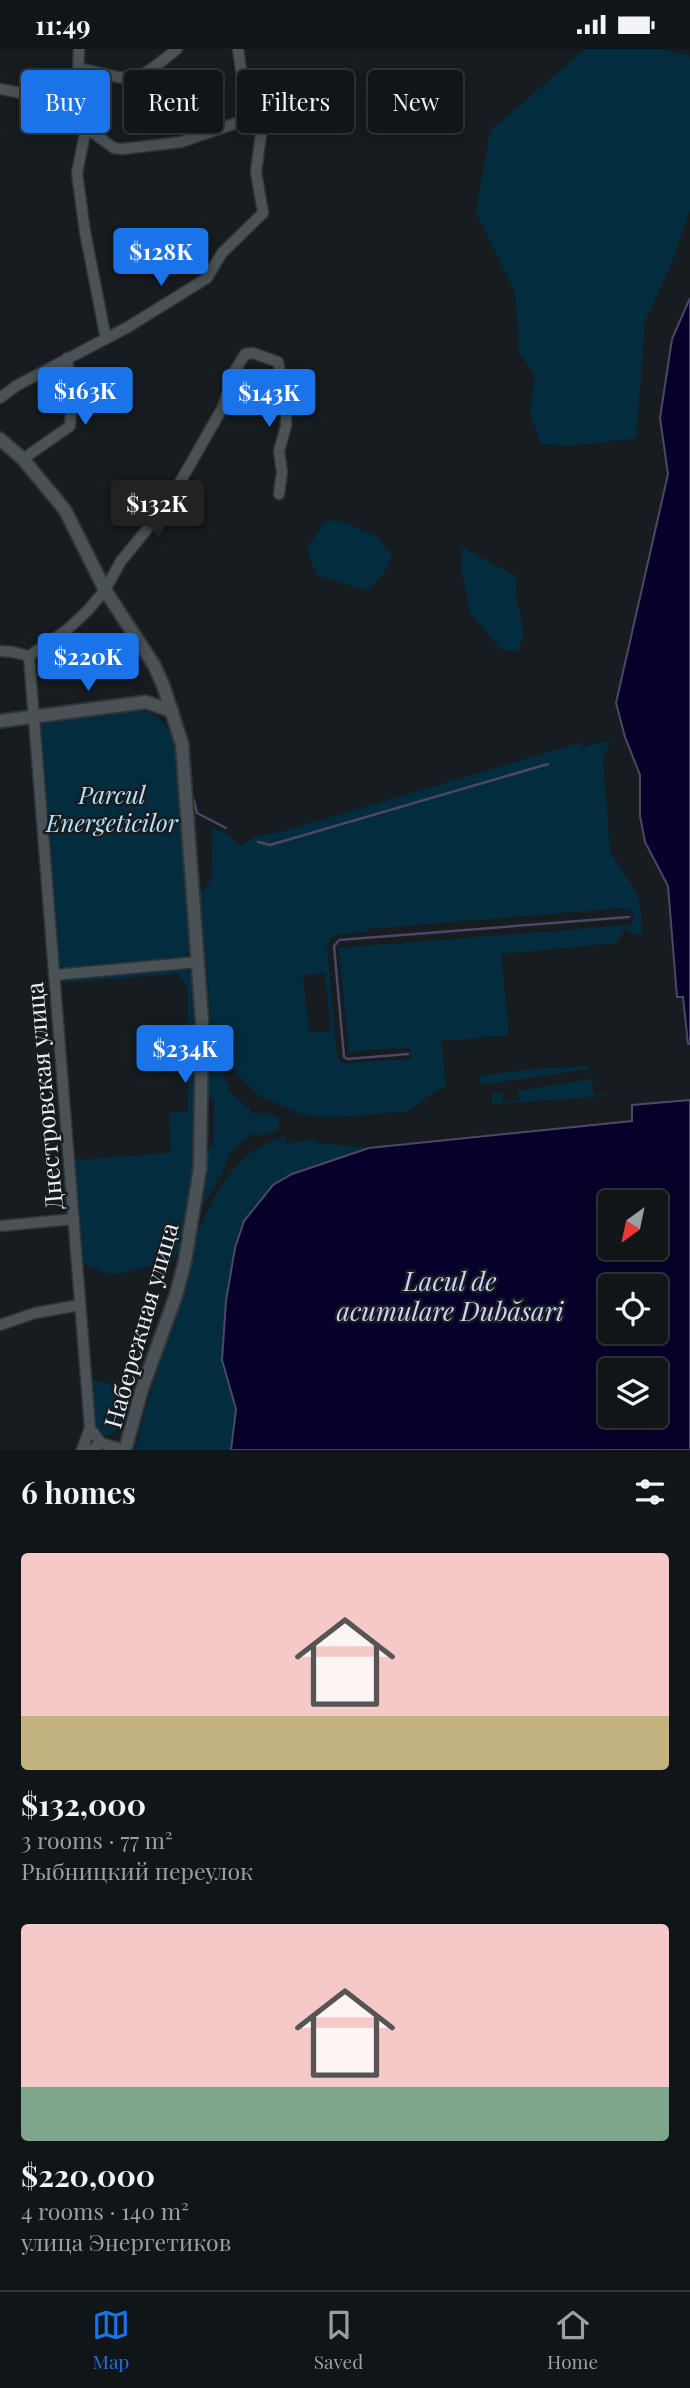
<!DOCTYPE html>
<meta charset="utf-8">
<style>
body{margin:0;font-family:"Playfair Display",serif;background:#1e2225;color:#f1f3f6;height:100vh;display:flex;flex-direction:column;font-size:26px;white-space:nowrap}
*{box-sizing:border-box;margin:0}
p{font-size:23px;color:#9c9fa2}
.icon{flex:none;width:38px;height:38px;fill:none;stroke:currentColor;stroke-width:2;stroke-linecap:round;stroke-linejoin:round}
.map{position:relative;height:1401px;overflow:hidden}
.drawer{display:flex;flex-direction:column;background:#101518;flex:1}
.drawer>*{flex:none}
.top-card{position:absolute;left:21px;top:21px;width:649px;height:63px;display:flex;gap:14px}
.needle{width:46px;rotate:213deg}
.controls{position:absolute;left:598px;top:1141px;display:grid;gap:14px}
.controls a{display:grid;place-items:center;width:70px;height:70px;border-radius:7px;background:#101518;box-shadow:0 4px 18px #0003,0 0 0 2px #303437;font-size:35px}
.price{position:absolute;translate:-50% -60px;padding:0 16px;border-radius:7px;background:#1a73e8;color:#fff;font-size:23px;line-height:46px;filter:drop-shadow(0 2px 4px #0008)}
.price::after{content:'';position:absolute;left:50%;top:42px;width:21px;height:16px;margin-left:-10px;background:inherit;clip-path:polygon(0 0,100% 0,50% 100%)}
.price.active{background:#222;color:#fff}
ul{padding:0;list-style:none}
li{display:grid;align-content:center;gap:14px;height:371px;padding:0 21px}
li span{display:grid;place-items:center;height:217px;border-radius:7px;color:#555}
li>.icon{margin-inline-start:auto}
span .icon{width:126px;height:126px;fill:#fffc;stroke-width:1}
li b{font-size:30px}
h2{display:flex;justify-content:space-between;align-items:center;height:84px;padding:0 21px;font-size:30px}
.chip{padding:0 24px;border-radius:7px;background:#101518;box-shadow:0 4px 18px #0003,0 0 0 2px #303437;font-size:24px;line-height:63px}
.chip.active{background:#1a73e8;color:#fff}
.status{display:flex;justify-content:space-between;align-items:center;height:49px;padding:0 35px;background:#101518;direction:ltr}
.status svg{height:19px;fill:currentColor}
.tab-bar{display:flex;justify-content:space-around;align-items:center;height:98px;border-top:2px solid #303437;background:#101518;font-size:19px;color:#9c9fa2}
.tab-bar a{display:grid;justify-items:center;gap:4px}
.tab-bar .active{color:#1a73e8}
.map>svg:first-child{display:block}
.green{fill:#032d3e;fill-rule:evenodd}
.water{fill:#07002a;stroke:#4b4765;stroke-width:2;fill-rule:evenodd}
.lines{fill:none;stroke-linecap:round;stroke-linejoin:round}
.stream{stroke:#4b4765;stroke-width:2.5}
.minor-casing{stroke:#313538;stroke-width:13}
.tertiary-casing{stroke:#313538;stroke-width:16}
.minor{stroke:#4a5256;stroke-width:10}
.tertiary{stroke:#4a5256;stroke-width:12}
.labels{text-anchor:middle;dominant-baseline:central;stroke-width:5;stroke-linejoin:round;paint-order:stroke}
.park-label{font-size:24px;font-style:italic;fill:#b6e1f7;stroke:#161c20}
.street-label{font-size:24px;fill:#e9eef0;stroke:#161c20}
.water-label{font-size:26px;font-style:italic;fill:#ccd1f8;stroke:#161c20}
</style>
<div class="status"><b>11:49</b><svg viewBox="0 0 49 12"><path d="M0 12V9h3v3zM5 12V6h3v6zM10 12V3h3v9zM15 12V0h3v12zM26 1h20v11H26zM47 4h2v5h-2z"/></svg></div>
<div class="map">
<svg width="690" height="1401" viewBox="0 0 690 1401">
<rect width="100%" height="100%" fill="#161c20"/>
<g class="green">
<path d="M 585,0 L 663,0 L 690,8 L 690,161 L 671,216 L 645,272 L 636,389 L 570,397 L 541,395 L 530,365 L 535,326 L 520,305 L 515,243 L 476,164 L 490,82 Z"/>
<path d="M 325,472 L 340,472 L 376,487 L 392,505 L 384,524 L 368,542 L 316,526 L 307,500 Z"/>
<path d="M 462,498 L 515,527 L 517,552 L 524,584 L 518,602 L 501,601 L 470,563 L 461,519 Z"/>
<path d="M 135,660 C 154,662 164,672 174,688 L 193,899 L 182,910 L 66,920 L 58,915 L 37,678 L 42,673 Z"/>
<path d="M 610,692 L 603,712 L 610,802 L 639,848 L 643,885 L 635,886 L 625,880 L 617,894 L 501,905 L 509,986 L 441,992 L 446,1038 L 437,1041 L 409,1062 L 339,1068 L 319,1068 L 299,1064 L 259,1047 L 235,1023 L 222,1004 L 211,972 L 200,842 L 204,841 L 211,831 L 213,778 L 228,785 L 240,797 L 254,788 L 284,782 L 562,699 L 581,693 L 582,698 ZM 622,859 L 632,862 L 634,871 L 631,876 L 339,899 L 349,1003 L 410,998 L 411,1010 L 341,1014 L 337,1007 L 327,897 L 332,888 L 338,885 L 368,883 L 368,880 ZM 325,924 L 331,982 L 309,984 L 303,926 Z"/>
<path d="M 181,919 L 188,921 L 196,933 L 198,1114 L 183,1195 L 175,1208 L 166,1213 L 119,1225 L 105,1224 L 83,1214 L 74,1111 L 171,1104 L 169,1064 L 188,1063 L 188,938 L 178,925 L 64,934 L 65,929 Z"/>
<path d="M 205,994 L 229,1036 L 228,1042 L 255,1065 L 265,1063 L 279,1070 L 279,1080 L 263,1087 L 253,1084 L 228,1106 C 226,1124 209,1146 199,1162 L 206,1103 L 213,1095 L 214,1054 L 206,1042 Z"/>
<path d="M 587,1017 L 590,1020 L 480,1036 L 480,1027 L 531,1020 Z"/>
<path d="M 592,1030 L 594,1046 L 620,1046 L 492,1055 L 492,1044 L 502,1044 L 503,1053 L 520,1051 L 519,1042 Z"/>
<path d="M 286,1087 L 285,1095 L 314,1090 L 315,1094 L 369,1099 L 292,1125 L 273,1136 L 226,1252 L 222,1311 L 236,1360 L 231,1401 L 135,1401 C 148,1349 165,1297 181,1246 C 187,1225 191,1203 198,1183 C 205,1163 219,1139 232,1122 C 246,1105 265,1093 286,1087 Z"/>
<path d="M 90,1330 L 129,1340 C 125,1357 125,1388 102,1387 L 95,1380 Z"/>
</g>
<g class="water">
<path d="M 690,249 L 690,995 L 688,995 L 683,948 L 677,948 L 668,837 L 645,793 L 640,767 L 640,726 L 625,688 L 616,654 L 668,425 L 660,369 L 672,290 Z"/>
<path d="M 690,1051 L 690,1401 L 231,1401 L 236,1360 L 222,1311 L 226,1252 L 235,1199 L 244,1172 L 273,1136 L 292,1125 L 369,1099 L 632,1072 L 632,1056 ZM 611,1153 L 656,1153 L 656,1199 L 611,1199 ZM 611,1237 L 656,1237 L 656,1283 L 611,1283 ZM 611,1321 L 656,1321 L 656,1367 L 611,1367 Z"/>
</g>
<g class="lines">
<g class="stream">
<path d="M 194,751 L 197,764 L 226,779"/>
<path d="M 258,793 L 270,796 L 548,715"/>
<path d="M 408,1005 L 347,1010 L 344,1008 L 334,897 L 339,891 L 629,868"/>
</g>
<defs>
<g id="minor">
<path d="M 79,0 L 77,55 L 86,79 L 77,124 L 85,183 L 106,290"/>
<path d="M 238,0 L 248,70"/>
<path d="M 79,19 C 136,32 130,38 177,0"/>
<path d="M 0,40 L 77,55"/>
<path d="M 86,79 L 114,99 L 122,100 L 181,93 L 248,70"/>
<path d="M 0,349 L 16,337 L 128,278 L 207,229 L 222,204 L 263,164 L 256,123 L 261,85 L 248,70"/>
<path d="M 23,410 L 70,377 L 72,349 L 67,309"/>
<path d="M 0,602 L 13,603 L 29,607 L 68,580 L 88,561 L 105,541 L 121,512 L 167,456 L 223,358 L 234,323 L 245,305 L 253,304 L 278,313 L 286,350 L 286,377 L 279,402 L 282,423 L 279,445"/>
<path d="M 29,607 L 90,1379 L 101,1394 L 125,1401"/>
<path d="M 54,926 L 198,913"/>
<path d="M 0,1177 L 74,1170"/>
<path d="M 0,1276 L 35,1264 L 80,1256"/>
<path d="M 82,1401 L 90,1379"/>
<path d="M 92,1401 L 101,1394"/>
</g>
<g id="tertiary">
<path d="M 0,390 L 23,410 L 65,461 L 105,541 L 154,616 L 163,636 L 182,695 L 202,972 L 200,1119 L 185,1212 L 176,1246 L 142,1340 L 125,1401"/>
<path d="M 0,672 L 146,653 L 172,662"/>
</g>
</defs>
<use href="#minor" class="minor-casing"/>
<use href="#tertiary" class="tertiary-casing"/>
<use href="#minor" class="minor"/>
<use href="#tertiary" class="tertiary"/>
</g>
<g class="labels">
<g class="park-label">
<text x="112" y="745">Parcul<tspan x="112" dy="28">Energeticilor</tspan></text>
</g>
<g class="street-label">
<text transform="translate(43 1047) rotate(-95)">Днестровская улица</text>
<text transform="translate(140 1276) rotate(-74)">Набережная улица</text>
</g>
<g class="water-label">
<text x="450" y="1231">Lacul de<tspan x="450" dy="30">acumulare Dubăsari</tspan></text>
</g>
</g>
</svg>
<div class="controls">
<a><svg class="needle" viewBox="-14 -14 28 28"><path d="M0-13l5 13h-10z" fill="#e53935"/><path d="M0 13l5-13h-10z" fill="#9c9fa2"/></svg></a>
<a><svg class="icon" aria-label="locate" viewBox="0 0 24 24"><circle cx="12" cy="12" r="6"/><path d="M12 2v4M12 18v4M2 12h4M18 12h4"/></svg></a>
<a><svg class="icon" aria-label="layers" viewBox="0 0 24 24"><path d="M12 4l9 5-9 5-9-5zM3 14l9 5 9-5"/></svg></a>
</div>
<b class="price" style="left:161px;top:239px">$128K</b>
<b class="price" style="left:85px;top:378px">$163K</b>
<b class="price" style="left:269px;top:380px">$143K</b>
<b class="price active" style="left:157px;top:491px">$132K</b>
<b class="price" style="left:88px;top:644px">$220K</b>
<b class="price" style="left:185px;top:1036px">$234K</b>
<div class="top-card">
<a class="chip active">Buy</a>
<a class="chip">Rent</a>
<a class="chip">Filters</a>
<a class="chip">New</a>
</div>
</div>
<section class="drawer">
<h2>6 homes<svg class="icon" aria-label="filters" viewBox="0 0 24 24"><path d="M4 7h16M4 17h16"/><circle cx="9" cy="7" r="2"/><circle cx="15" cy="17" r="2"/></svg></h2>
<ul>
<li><span style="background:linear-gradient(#f6c9c9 75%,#c2b280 0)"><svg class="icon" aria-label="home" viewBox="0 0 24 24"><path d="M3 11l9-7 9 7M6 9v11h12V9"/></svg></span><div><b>$132,000</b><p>3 rooms · 77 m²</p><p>Рыбницкий переулок</p></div></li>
<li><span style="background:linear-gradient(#f6c9c9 75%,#7fa58c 0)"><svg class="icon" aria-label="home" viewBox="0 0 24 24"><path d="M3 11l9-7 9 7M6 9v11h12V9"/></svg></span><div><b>$220,000</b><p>4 rooms · 140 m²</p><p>улица Энергетиков</p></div></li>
</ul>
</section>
<nav class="tab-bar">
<a class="active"><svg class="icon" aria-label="map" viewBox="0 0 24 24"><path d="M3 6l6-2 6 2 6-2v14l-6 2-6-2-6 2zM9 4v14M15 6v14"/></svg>Map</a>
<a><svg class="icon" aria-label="saved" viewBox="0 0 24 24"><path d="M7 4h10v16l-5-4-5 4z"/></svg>Saved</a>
<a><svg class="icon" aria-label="home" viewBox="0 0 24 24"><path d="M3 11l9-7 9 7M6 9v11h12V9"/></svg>Home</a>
</nav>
